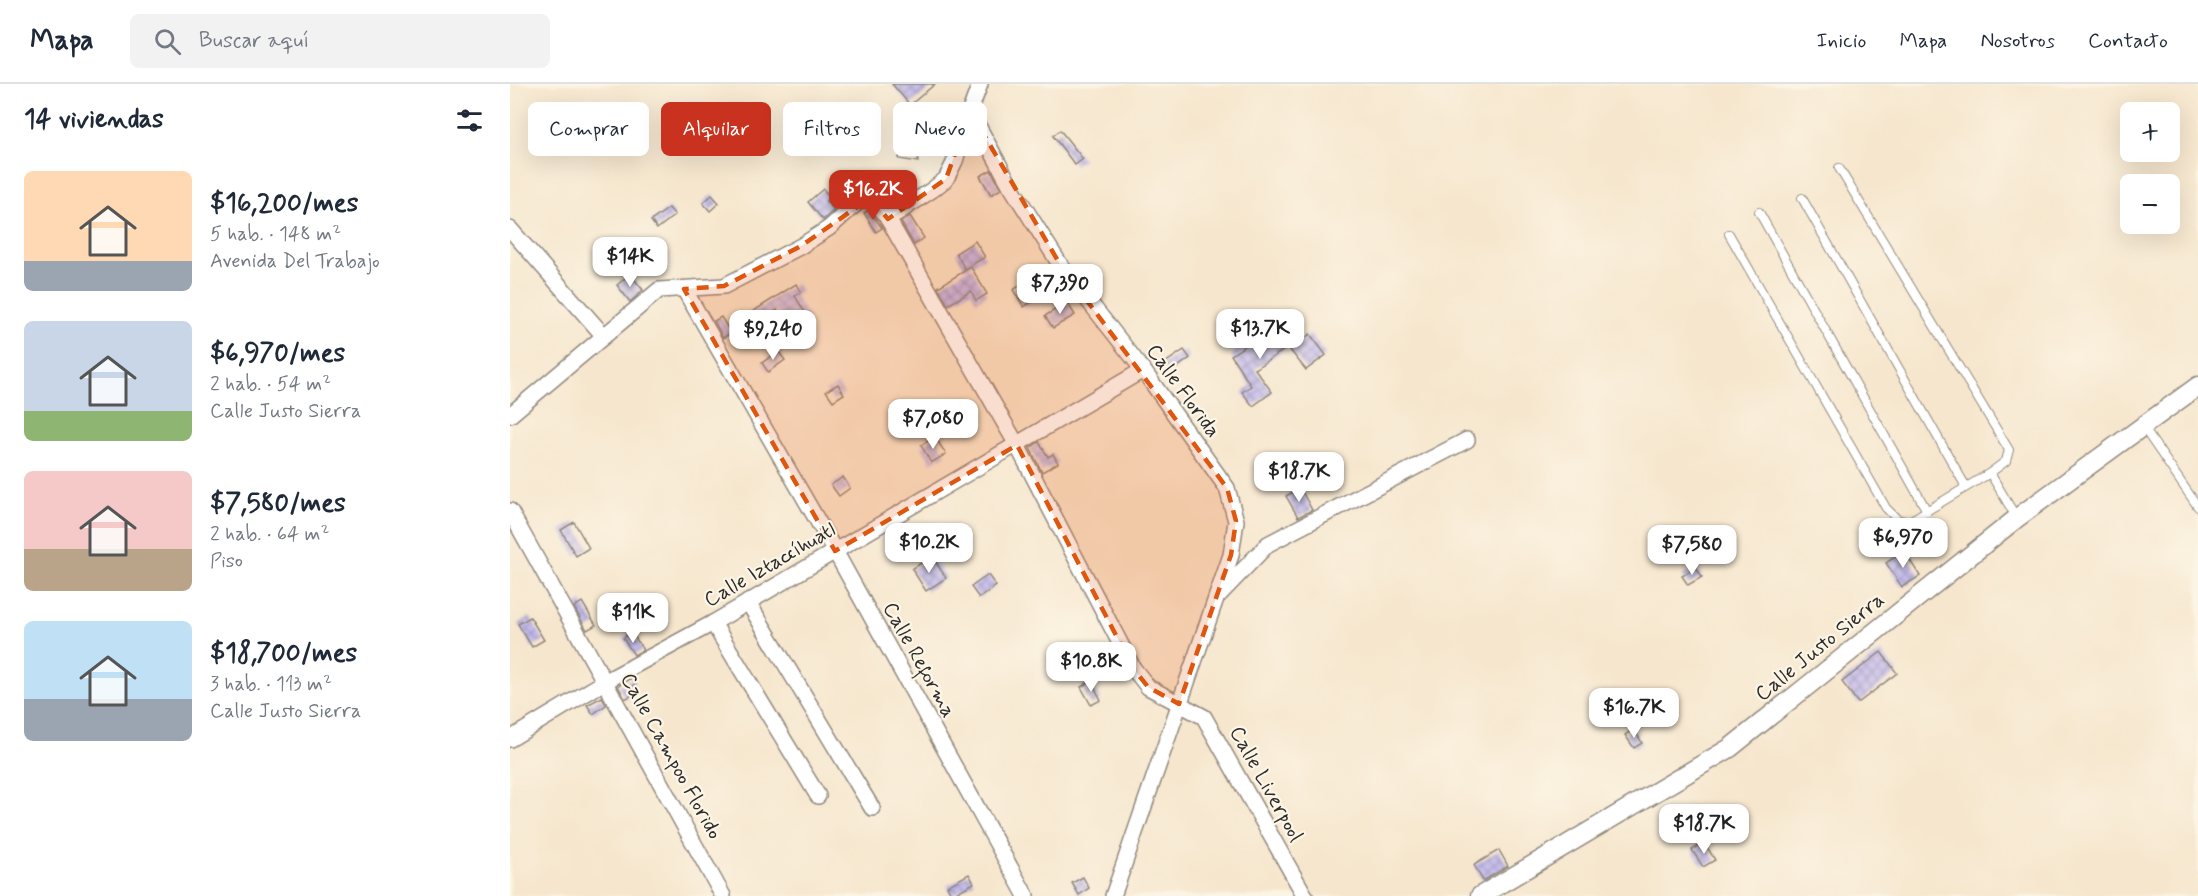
<!DOCTYPE html>
<html lang="es">
<meta charset="utf-8">
<style>
body{margin:0;font-family:Mynerve,sans-serif;background:#f2f2f3;color:#1f2937;height:100vh;display:flex;flex-direction:column;font-size:22px;white-space:nowrap}
*{box-sizing:border-box;margin:0}
p{font-size:20px;color:#747a83}
.icon{flex:none;width:33px;height:33px;fill:none;stroke:currentColor;stroke-width:2;stroke-linecap:round;stroke-linejoin:round}
.map{position:relative;flex:1;overflow:hidden}
.details{display:flex;flex-direction:column;background:#fff;width:510px}
.details>*{flex:none}
.guide{position:absolute;left:18px;top:18px;width:570px;height:54px;display:flex;gap:12px}
.tools{position:absolute;left:1610px;top:18px;display:grid;gap:12px}
.tools a{display:grid;place-items:center;width:60px;height:60px;border-radius:9px;background:#fff;box-shadow:0 6px 24px #0002;font-size:30px}
.price{position:absolute;translate:-50% -51px;padding:0 14px;border-radius:12px;background:#fff;color:#222;font-size:20px;line-height:39px;filter:drop-shadow(0 2px 3px #0008)}
.price::after{content:'';position:absolute;left:50%;top:36px;width:18px;height:14px;margin-left:-9px;background:inherit;clip-path:polygon(0 0,100% 0,50% 100%)}
.price.on{background:#c8321e;color:#fff}
ul{padding:0;list-style:none}
li{display:flex;align-items:center;gap:18px;height:150px;padding:0 24px}
li span{display:grid;place-items:center;flex:none;width:168px;height:120px;border-radius:9px;color:#555}
li>.icon{margin-inline-start:auto}
span .icon{width:72px;height:72px;fill:#fffc;stroke-width:1}
li b{font-size:26px}
h2{display:flex;justify-content:space-between;align-items:center;height:72px;padding:0 24px;font-size:26px}
.tag{padding:0 21px;border-radius:9px;background:#fff;box-shadow:0 6px 24px #0002;font-size:21px;line-height:54px}
.tag.on{background:#c8321e;color:#fff}
header{display:flex;align-items:center;gap:36px;box-sizing:border-box;height:84px;padding:0 30px;background:#fff;border-bottom:2px solid #e0e1e3}
header strong{font-size:28px}
nav{display:flex;gap:33px;margin-inline-start:auto;font-size:21px}
.search{width:420px;height:54px;background:#f2f2f3;display:flex;align-items:center;gap:15px;box-sizing:border-box;padding:0 21px;border-radius:9px;color:#747a83;font-size:22px}
main{display:flex;flex:1;min-height:0}
.map>svg:first-child{display:block}
.building{fill:url(#building-cross-hatch)}
.lines{fill:none;stroke-linecap:round;stroke-linejoin:round}
.service-casing{stroke:#90887c;stroke-width:10}
.minor-casing{stroke:#90887c;stroke-width:18}
.tertiary-casing{stroke:#90887c;stroke-width:21}
.service{stroke:#fff;stroke-width:8}
.minor{stroke:#fff;stroke-width:15}
.tertiary{stroke:#fff;stroke-width:18}
.marked{fill:#df570e;fill-opacity:0.2;stroke:#df570e;stroke-width:4.5;stroke-dasharray:12 8;stroke-linejoin:round}
.labels{text-anchor:middle;dominant-baseline:central;stroke-width:4.5;stroke-linejoin:round;paint-order:stroke}
.street-label{font-size:21px;fill:#2b2b2b;stroke:#fcf5e5}
</style>
<header>
<strong>Mapa</strong>
<div class="search"><svg class="icon" aria-label="search" viewBox="0 0 24 24"><circle cx="10" cy="10" r="6"/><path d="M15 15l6 6"/></svg>Buscar aquí</div>
<nav><a>Inicio</a><a>Mapa</a><a>Nosotros</a><a>Contacto</a></nav>
</header>
<main>
<section class="details">
<h2>14 viviendas<svg class="icon" aria-label="filters" viewBox="0 0 24 24"><path d="M4 7h16M4 17h16"/><circle cx="9" cy="7" r="2"/><circle cx="15" cy="17" r="2"/></svg></h2>
<ul>
<li><span style="background:linear-gradient(#ffd9b3 75%,#9aa5b1 0)"><svg class="icon" aria-label="home" viewBox="0 0 24 24"><path d="M3 11l9-7 9 7M6 9v11h12V9"/></svg></span><div><b>$16,200/mes</b><p>5 hab. · 148 m²</p><p>Avenida Del Trabajo</p></div></li>
<li><span style="background:linear-gradient(#c9d6e8 75%,#8fb573 0)"><svg class="icon" aria-label="home" viewBox="0 0 24 24"><path d="M3 11l9-7 9 7M6 9v11h12V9"/></svg></span><div><b>$6,970/mes</b><p>2 hab. · 54 m²</p><p>Calle Justo Sierra</p></div></li>
<li><span style="background:linear-gradient(#f6c9c9 65%,#b9a48a 0)"><svg class="icon" aria-label="home" viewBox="0 0 24 24"><path d="M3 11l9-7 9 7M6 9v11h12V9"/></svg></span><div><b>$7,580/mes</b><p>2 hab. · 64 m²</p><p>Piso</p></div></li>
<li><span style="background:linear-gradient(#bfe0f5 65%,#9aa5b1 0)"><svg class="icon" aria-label="home" viewBox="0 0 24 24"><path d="M3 11l9-7 9 7M6 9v11h12V9"/></svg></span><div><b>$18,700/mes</b><p>3 hab. · 113 m²</p><p>Calle Justo Sierra</p></div></li>
</ul>
</section>
<div class="map">
<svg width="1688" height="812" viewBox="0 0 1688 812">
<defs>
<pattern id="building-cross-hatch" width="8" height="8" patternUnits="userSpaceOnUse" patternTransform="scale(1.5)"><rect width="8" height="8" fill="#c4bbeb"/><path d="M0 0l8 8M0 8l8-8" fill="none" stroke="#9f98bf"/></pattern>
</defs>
<rect width="100%" height="100%" fill="#fcf5e5"/>
<filter id="ink" filterUnits="userSpaceOnUse"><feTurbulence type="fractalNoise" baseFrequency=".0167" numOctaves="2"/><feDisplacementMap in="SourceGraphic" scale="12" xChannelSelector="R" yChannelSelector="G"/><feConvolveMatrix kernelMatrix="1 2 1 2 8 2 1 2 1" color-interpolation-filters="sRGB"/></filter>
<filter id="wash" filterUnits="userSpaceOnUse"><feTurbulence type="fractalNoise" baseFrequency=".008" numOctaves="4" result="noise"/><feDisplacementMap in="SourceGraphic" scale="24" xChannelSelector="R" yChannelSelector="G"/><feGaussianBlur stdDeviation="1.35" result="paint"/><feColorMatrix in="noise" values="0 0 0 0 0 0 0 0 0 0 0 0 0 0 0 0 0 1.4 0 .05"/><feComposite in="paint" operator="in"/></filter>
<g filter="url(#wash)">
<rect width="100%" height="100%" fill="#f6e6cd"/>
<g id="blocks">
<g class="building">
<path d="M 382,0 L 425,0 L 400,21 Z"/>
<path d="M 550,46 L 573,75 L 565,81 L 543,52 Z"/>
<path d="M 391,64 L 409,67 L 408,78 L 389,75 Z"/>
<path d="M 481,86 L 491,105 L 481,111 L 470,92 Z"/>
<path d="M 313,105 L 320,113 L 316,117 L 324,126 L 313,136 L 298,118 Z"/>
<path d="M 202,111 L 209,119 L 200,127 L 193,119 Z"/>
<path d="M 159,124 L 165,131 L 147,145 L 141,137 Z"/>
<path d="M 359,126 L 372,144 L 366,148 L 354,129 Z"/>
<path d="M 400,132 L 414,154 L 404,161 L 391,138 Z"/>
<path d="M 465,157 L 475,173 L 455,185 L 446,169 Z"/>
<path d="M 461,183 L 477,210 L 466,217 L 461,207 L 438,221 L 428,203 Z"/>
<path d="M 120,190 L 133,206 L 120,218 L 107,201 Z"/>
<path d="M 514,199 L 524,216 L 514,223 L 503,206 Z"/>
<path d="M 286,200 L 291,208 L 285,212 L 299,235 L 279,247 L 267,226 L 243,242 L 236,232 Z"/>
<path d="M 557,218 L 565,231 L 543,244 L 535,232 Z"/>
<path d="M 211,233 L 221,249 L 213,254 L 204,237 Z"/>
<path d="M 770,239 L 783,260 L 745,285 L 762,308 L 743,322 L 732,308 L 741,302 L 721,271 Z"/>
<path d="M 800,250 L 816,271 L 796,286 L 780,266 Z"/>
<path d="M 674,266 L 680,274 L 658,290 L 652,281 Z"/>
<path d="M 268,267 L 275,276 L 258,288 L 252,279 Z"/>
<path d="M 328,300 L 334,310 L 323,317 L 316,307 Z"/>
<path d="M 425,353 L 436,370 L 421,379 L 411,361 Z"/>
<path d="M 529,358 L 538,373 L 543,370 L 548,379 L 532,388 L 520,364 Z"/>
<path d="M 333,393 L 340,404 L 329,412 L 321,401 Z"/>
<path d="M 790,404 L 802,426 L 788,433 L 776,412 Z"/>
<path d="M 64,438 L 79,464 L 66,472 L 51,446 Z"/>
<path d="M 1394,467 L 1410,492 L 1392,503 L 1376,479 Z"/>
<path d="M 422,472 L 436,494 L 416,507 L 402,485 Z"/>
<path d="M 1186,483 L 1192,493 L 1178,501 L 1172,492 Z"/>
<path d="M 478,491 L 486,502 L 469,514 L 461,503 Z"/>
<path d="M 72,518 L 86,541 L 77,546 L 64,523 Z"/>
<path d="M 20,533 L 34,556 L 22,563 L 8,540 Z"/>
<path d="M 122,548 L 133,566 L 124,571 L 113,554 Z"/>
<path d="M 1371,568 L 1387,589 L 1348,619 L 1332,598 Z"/>
<path d="M 122,594 L 126,600 L 120,604 L 124,610 L 115,615 L 108,602 Z"/>
<path d="M 581,597 L 591,616 L 581,621 L 571,603 Z"/>
<path d="M 92,613 L 96,621 L 83,630 L 77,621 Z"/>
<path d="M 1124,645 L 1132,659 L 1124,664 L 1115,651 Z"/>
<path d="M 1194,758 L 1205,776 L 1193,783 L 1182,766 Z"/>
<path d="M 989,766 L 998,782 L 973,797 L 964,781 Z"/>
<path d="M 459,790 L 464,799 L 442,811 L 437,802 Z"/>
<path d="M 573,793 L 579,804 L 569,811 L 562,799 Z"/>
</g>
</g>
</g>
<g filter="url(#ink)">
<use href="#blocks" fill-opacity="0" stroke="#90887c" stroke-width="1.5"/>
<g class="lines">
<defs>
<g id="service">
<path d="M 1292,114 L 1456,403"/>
<path d="M 1249,128 L 1417,427"/>
<path d="M 1219,150 L 1376,424 L 1387,435 L 1398,438 L 1480,389 L 1496,377 L 1499,366 L 1329,84"/>
<path d="M 1633,343 L 1688,423"/>
<path d="M 1480,389 L 1506,433"/>
</g>
<g id="minor">
<path d="M 460,27 L 500,101 L 551,182 L 633,286 L 717,404 L 726,437 L 721,471 L 603,812"/>
<path d="M 378,135 L 422,106 L 436,95 L 445,77 L 460,27 L 470,0"/>
<path d="M 0,145 L 94,252"/>
<path d="M 174,205 L 325,467 L 516,812"/>
<path d="M 0,331 L 149,206 L 214,202 L 291,162 L 319,144 L 348,118 L 360,114 L 368,121 L 378,135 L 507,361 L 623,584 L 638,603 L 694,633 L 795,812"/>
<path d="M 0,427 L 213,812"/>
<path d="M 709,511 L 758,460 L 957,356"/>
<path d="M 238,518 L 362,724"/>
<path d="M 203,539 L 308,712"/>
<path d="M 0,655 L 96,597 L 203,539 L 633,286"/>
</g>
<path id="tertiary" d="M 970,812 L 1220,664 L 1507,434 L 1688,302"/>
</defs>
<use href="#service" class="service-casing"/>
<use href="#minor" class="minor-casing"/>
<use href="#tertiary" class="tertiary-casing"/>
<use href="#service" class="service"/>
<use href="#minor" class="minor"/>
<use href="#tertiary" class="tertiary"/>
</g>
</g>
<path class="marked" d="M 460,27 L 551,182 L 717,404 L 726,437 L 721,471 L 669,620 L 638,603 L 623,584 L 507,361 L 325,467 L 174,205 L 214,202 L 291,162 L 360,114 L 378,135 L 436,95 Z"/>
<g class="labels">
<g class="street-label">
<text transform="translate(673 307) rotate(54)">Calle Florida</text>
<text transform="translate(260 481) rotate(-30)">Calle Iztaccíhuatl</text>
<text transform="translate(1310 563) rotate(-39)">Calle Justo Sierra</text>
<text transform="translate(409 576) rotate(61)">Calle Reforma</text>
<text transform="translate(161 672) rotate(61)">Calle Campoo Florido</text>
<text transform="translate(756 700) rotate(61)">Calle Liverpool</text>
</g>
</g>
</svg>
<div class="tools">
<a>+</a>
<a>−</a>
</div>
<b class="price on" style="left:363px;top:137px">$16.2K</b>
<b class="price" style="left:120px;top:204px">$14K</b>
<b class="price" style="left:550px;top:231px">$7,390</b>
<b class="price" style="left:750px;top:276px">$13.7K</b>
<b class="price" style="left:263px;top:277px">$9,240</b>
<b class="price" style="left:423px;top:366px">$7,080</b>
<b class="price" style="left:789px;top:419px">$18.7K</b>
<b class="price" style="left:1393px;top:485px">$6,970</b>
<b class="price" style="left:419px;top:490px">$10.2K</b>
<b class="price" style="left:1182px;top:492px">$7,580</b>
<b class="price" style="left:123px;top:560px">$11K</b>
<b class="price" style="left:581px;top:609px">$10.8K</b>
<b class="price" style="left:1124px;top:655px">$16.7K</b>
<b class="price" style="left:1194px;top:771px">$18.7K</b>
<div class="guide">
<a class="tag">Comprar</a>
<a class="tag on">Alquilar</a>
<a class="tag">Filtros</a>
<a class="tag">Nuevo</a>
</div>
</div>
</main>
